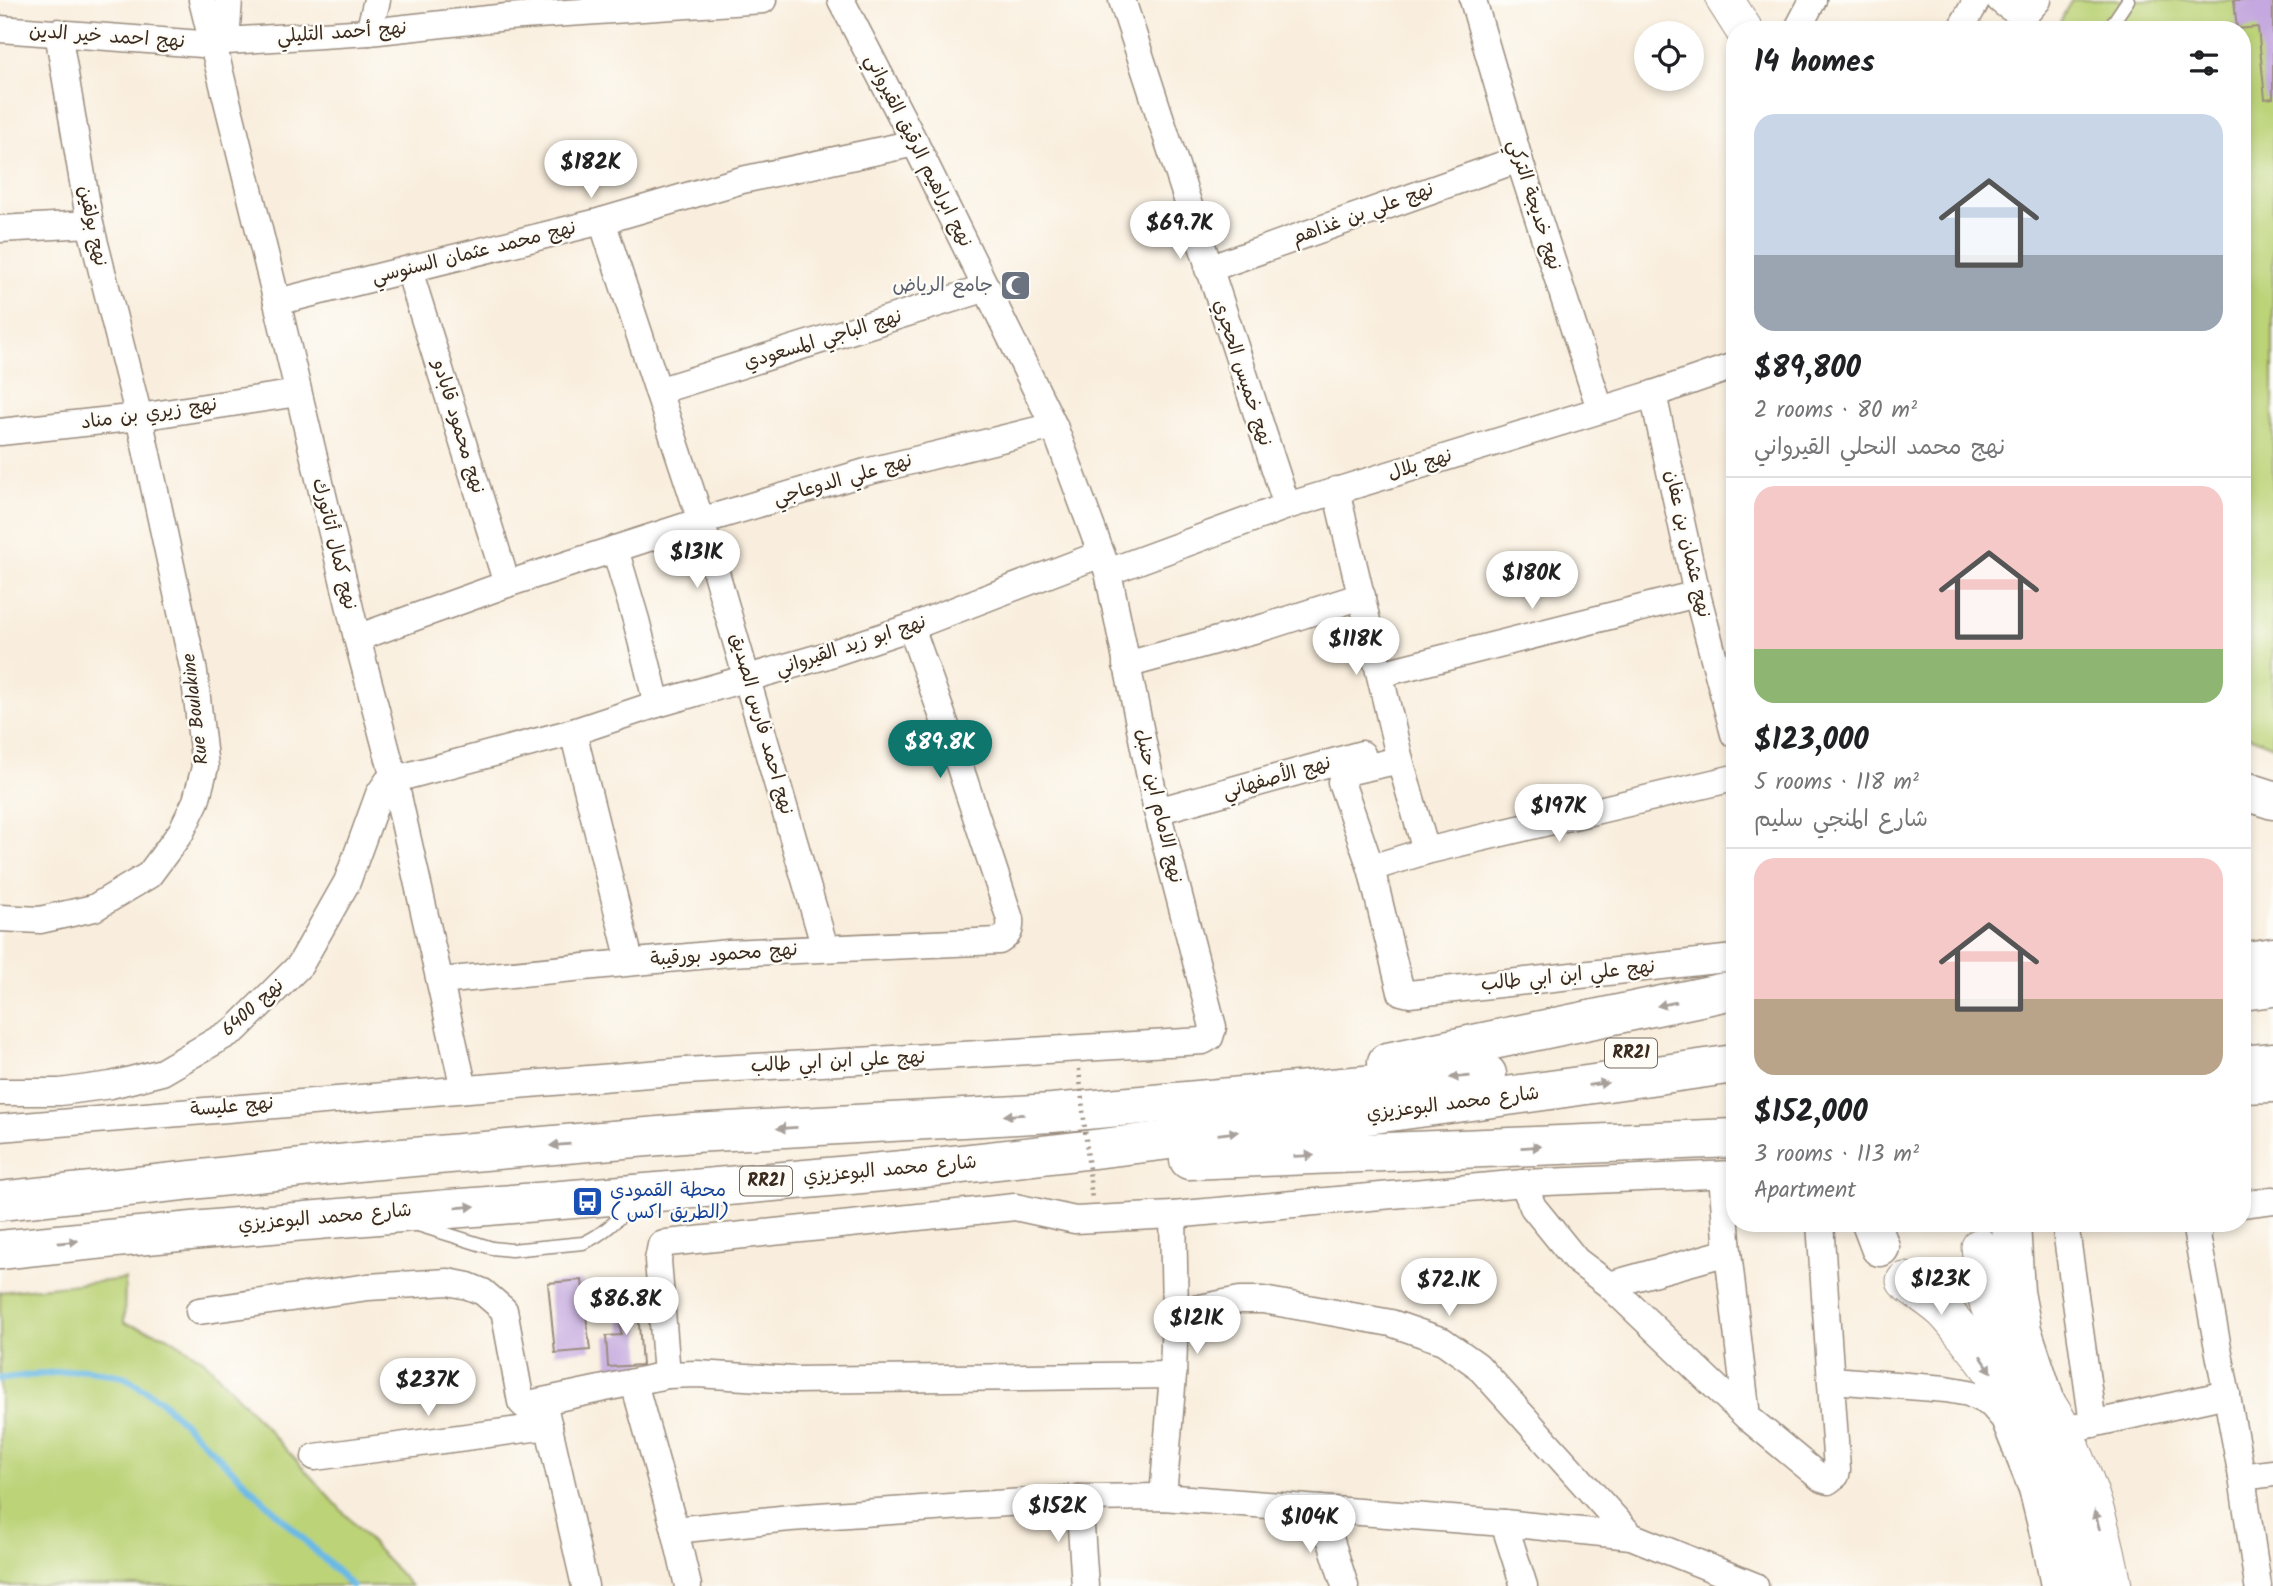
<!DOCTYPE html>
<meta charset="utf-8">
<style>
body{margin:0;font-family:Kalam,"Playpen Sans Arabic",sans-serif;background:#f6f6f6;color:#202124;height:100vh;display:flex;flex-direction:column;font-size:26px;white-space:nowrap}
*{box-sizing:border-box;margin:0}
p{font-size:23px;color:#757577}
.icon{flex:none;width:38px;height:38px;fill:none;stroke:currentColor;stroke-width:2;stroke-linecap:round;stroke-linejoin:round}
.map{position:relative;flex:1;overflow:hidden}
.panel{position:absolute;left:1726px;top:21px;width:525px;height:1211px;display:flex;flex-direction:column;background:#fff;border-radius:28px;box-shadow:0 4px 10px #0003}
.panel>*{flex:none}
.tools{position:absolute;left:1634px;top:21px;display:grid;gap:14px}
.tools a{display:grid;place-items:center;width:70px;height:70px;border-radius:50%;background:#fff;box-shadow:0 4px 10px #0003;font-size:35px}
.price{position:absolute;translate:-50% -60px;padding:0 16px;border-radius:24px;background:#fff;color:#222;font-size:23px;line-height:46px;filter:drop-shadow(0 2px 4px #0008)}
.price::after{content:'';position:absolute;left:50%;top:42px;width:21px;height:16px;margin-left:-10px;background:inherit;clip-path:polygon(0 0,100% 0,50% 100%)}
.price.selected{background:#0f766e;color:#fff}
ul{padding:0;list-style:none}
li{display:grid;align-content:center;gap:14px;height:371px;padding:0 28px}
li+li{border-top:2px solid #e0e0e0}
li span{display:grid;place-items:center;height:217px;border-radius:21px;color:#555}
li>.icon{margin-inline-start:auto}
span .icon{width:126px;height:126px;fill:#fffc;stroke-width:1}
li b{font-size:30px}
h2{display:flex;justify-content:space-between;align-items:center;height:84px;padding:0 28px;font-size:30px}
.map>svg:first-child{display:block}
.green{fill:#bcd378;stroke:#7c7e4b;stroke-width:2}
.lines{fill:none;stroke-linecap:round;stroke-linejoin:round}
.stream{stroke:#6ab9e4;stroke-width:7}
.building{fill:#c4a8df}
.service-casing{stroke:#9a8c7e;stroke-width:15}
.minor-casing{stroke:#9a8c7e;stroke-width:29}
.secondary-casing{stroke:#9a8c7e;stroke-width:39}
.motorway-casing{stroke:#9a8c7e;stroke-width:41}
.service{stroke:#fff;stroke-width:12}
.minor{stroke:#fff;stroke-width:26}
.secondary{stroke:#fff;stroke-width:37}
.motorway{stroke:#fff;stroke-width:38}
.path-bridge{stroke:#9a8c7e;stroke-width:4.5;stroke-dasharray:2 5;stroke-linecap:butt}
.oneway{fill:#a79f9a}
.labels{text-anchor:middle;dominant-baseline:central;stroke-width:5;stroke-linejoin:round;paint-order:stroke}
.shield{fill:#fdfcf7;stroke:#75695f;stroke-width:2}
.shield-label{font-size:18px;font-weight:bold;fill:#3b2a1e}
.street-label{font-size:19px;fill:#3b2a1e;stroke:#fdfcf7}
.worship-label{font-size:19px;fill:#5b616d;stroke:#fdfcf7;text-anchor:end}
.transit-label{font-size:19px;fill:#164399;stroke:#fdfcf7;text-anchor:start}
</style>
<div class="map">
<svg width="2273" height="1586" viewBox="0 0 2273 1586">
<rect width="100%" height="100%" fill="#fdfcf7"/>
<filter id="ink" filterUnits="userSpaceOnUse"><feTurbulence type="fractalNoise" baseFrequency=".0143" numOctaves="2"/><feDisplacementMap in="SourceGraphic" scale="14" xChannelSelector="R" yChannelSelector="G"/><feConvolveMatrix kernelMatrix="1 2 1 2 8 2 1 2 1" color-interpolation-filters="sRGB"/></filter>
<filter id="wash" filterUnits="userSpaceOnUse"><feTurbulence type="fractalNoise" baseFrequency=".00686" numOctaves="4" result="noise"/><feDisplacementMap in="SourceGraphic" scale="28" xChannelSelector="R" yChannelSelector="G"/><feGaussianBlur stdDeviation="1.57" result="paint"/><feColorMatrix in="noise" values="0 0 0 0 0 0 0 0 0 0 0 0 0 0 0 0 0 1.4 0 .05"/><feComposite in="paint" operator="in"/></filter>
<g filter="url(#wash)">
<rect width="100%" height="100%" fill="#f9eedd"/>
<g class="green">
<path d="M 2071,0 L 2273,0 L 2273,746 L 2242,733 L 2242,30 L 2056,30 Z"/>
<path d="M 125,1279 L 124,1323 L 167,1336 L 204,1360 L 411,1586 L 0,1586 L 0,1292 Z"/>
</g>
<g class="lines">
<path class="stream" d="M 0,1379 L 85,1369 L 125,1377 L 160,1400 L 352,1586"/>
</g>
<g id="blocks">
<g class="building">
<path d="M 2234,0 L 2273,0 L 2273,98 L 2265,99 L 2258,27 L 2237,29 Z"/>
<path d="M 582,1280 L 590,1350 L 555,1353 L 548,1283 Z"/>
<path d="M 637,1296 L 642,1365 L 608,1367 L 606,1336 L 621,1335 L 619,1297 Z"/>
</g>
</g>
</g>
<g filter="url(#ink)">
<use href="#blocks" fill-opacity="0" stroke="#9a8c7e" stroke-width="2"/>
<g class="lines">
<defs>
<g id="service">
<path d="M 2108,30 L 2128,0"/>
<path d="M 418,1225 L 492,1248 L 511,1250 L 583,1243 C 603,1235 619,1218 634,1203"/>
</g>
<g id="minor">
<path d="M 202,0 L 277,302 L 357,638 L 394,778 L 464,1089"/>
<path d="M 1122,0 L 1287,506"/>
<path d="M 1473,0 L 1519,159 L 1600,409"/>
<path d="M 2000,0 C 2009,8 2015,12 2028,11 L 2038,0"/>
<path d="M 0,29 L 215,45 L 226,41 L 369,32 L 507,17 L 763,0"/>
<path d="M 1797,30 L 1813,0"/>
<path d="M 1960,30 L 1977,0"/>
<path d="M 369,32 L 377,0"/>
<path d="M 226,41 L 229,0"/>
<path d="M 602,221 L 701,521 L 825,948"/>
<path d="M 0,229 L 90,224"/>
<path d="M 1208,269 L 1519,159"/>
<path d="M 409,270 L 507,584"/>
<path d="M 277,302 L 602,221 L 742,180 L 915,143"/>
<path d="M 658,391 L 987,288"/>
<path d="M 1653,394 L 1697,594 L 1734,734"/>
<path d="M 0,432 L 139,417 L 298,393"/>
<path d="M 1336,490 L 1400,760 L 1426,851"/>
<path d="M 615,549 L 636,620 L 657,704"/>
<path d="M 1108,572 L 1287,506 L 1653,394 L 1734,366"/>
<path d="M 357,638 L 507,584 L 701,521 L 866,472 L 1054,426"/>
<path d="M 1126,665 L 1265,627 L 1362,596"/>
<path d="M 1380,674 L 1697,594"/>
<path d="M 573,732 L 630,961"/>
<path d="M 1400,760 L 1346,772 L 1341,782 L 1371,868 L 1401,992 L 1409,994 L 1734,958"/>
<path d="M 1157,811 L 1362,754"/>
<path d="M 1371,868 L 1426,851 L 1734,778"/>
<path d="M 0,918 L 40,920 L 94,908 L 149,875 L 181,832 L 196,801 L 205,767 L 194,672 L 139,417 L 90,224 L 58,32"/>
<path d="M 440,981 L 729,953 L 999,941 C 1009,935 1011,930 1010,919 L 951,740 L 911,627"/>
<path d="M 2242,1090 L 2273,1089"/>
<path d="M 0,1092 L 60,1092 L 111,1085 L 162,1072 L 236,1029 L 300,965 L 347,882 L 379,794 L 388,781 L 573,732 L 657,704 L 824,656 L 911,627 L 1101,554"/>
<path d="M 0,1128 L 685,1071 L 1203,1041 L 1210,1037 L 1213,1027 L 1157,811 L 1108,572 L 1054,426 L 915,143 L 841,0"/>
<path d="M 1722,1175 L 1728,1252 L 1747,1417"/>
<path d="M 1523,1183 L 1533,1207 L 1576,1260 L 1609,1285 L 1747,1417 L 1822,1479 L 1828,1481 L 1836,1475 L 1837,1470 L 1820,1223"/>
<path d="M 2242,1204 L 2273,1200"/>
<path d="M 2065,1223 L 2093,1424"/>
<path d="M 2202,1223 L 2197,1235 L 2242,1477 L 2258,1586"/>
<path d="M 1609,1285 L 1728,1252"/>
<path d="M 199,1311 L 368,1287 L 448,1282 L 468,1286 L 483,1292 L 504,1310 L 521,1402 L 524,1405 L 667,1375 L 697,1374 L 794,1380 L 1173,1375"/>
<path d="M 1175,1313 L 1240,1300 L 1263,1300 L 1391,1323 L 1443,1341 L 1477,1365 L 1631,1536"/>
<path d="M 667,1375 L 658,1260 L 661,1245 L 667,1243 L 1015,1207 L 1075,1220 L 1173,1215 L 1523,1183 L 1734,1174"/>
<path d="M 1832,1380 L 1946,1389 L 1969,1393 L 1991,1404 L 2004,1419 L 2032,1489 L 2046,1546 L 2054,1586"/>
<path d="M 634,1383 L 675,1530 L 688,1586"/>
<path d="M 545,1410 L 585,1586"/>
<path d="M 2078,1427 L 2227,1394"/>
<path d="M 315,1457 L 549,1426"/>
<path d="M 2242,1477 L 2273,1473"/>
<path d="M 1163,1497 L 1173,1375 L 1175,1313 L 1173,1215"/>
<path d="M 1079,1498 L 1085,1586"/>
<path d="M 1321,1509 L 1345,1586"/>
<path d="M 1504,1523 L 1524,1586"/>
<path d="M 675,1530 L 790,1518 L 1079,1498 L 1163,1497 L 1504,1523 L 1631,1536 L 1755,1586"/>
</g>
<g id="secondary">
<path d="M 1725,0 L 1744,30"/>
<path d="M 1980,1247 C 1982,1262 1982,1279 1986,1295 C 1996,1341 2041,1387 2062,1429 C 2087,1477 2104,1532 2113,1586"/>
<path d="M 1905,1281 C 1917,1291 1932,1300 1943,1310 C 1952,1319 1960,1330 1968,1339 C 2025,1409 2068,1496 2082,1586"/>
</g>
<g id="motorway">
<path d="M 2242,790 L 2273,800"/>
<path d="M 2242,962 L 2273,957"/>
<path d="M 2242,991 L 2273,987"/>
<path d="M 1387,1062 L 1734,990"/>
<path d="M 2242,1065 L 2273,1062"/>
<path d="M 1189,1160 L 1734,1138"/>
<path d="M 0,1201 L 367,1161 L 694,1133 L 1052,1113 L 1487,1074"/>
<path d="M 1871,1223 L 1880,1247"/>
<path d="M 2011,1223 L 2015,1292 L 2022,1330 L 2046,1403"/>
<path d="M 0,1250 C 314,1216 629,1198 943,1166 C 1207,1138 1471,1102 1734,1064"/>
</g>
</defs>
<use href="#service" class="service-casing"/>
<use href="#minor" class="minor-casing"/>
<use href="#secondary" class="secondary-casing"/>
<use href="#motorway" class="motorway-casing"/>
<use href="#service" class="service"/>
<use href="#minor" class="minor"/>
<use href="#secondary" class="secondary"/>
<use href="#motorway" class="motorway"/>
<path class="path-bridge" d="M 1079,1069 L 1092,1200"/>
</g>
<defs><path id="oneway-solid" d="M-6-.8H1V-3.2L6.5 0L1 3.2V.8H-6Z" transform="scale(1.75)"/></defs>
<g class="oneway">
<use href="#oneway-solid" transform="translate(1667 1004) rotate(168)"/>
<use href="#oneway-solid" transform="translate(1460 1077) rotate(175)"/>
<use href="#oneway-solid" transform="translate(1598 1084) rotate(-8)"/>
<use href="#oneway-solid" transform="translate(1014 1115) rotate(177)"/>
<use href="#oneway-solid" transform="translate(787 1128) rotate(177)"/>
<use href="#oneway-solid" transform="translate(1228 1133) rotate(-7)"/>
<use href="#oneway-solid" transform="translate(560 1145) rotate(175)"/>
<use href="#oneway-solid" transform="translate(1531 1147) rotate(-3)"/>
<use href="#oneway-solid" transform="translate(1304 1156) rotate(-2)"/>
<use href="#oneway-solid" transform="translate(465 1207) rotate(-5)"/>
<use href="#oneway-solid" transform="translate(68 1242) rotate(-6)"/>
<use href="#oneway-solid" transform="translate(1986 1364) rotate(56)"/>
<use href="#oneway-solid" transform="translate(2097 1520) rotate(-105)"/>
</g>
</g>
<defs>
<symbol id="mosque-square" viewBox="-11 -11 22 22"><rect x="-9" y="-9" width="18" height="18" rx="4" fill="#6b7280" stroke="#fdfcf7"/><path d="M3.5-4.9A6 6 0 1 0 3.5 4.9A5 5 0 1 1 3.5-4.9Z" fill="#fff"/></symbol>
<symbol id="bus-square" viewBox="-11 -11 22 22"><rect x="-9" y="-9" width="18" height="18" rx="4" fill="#1a4fb4" stroke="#fdfcf7"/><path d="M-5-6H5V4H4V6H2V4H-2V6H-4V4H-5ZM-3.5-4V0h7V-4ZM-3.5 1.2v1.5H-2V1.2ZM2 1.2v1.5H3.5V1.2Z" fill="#fff"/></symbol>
</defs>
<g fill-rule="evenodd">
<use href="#mosque-square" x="998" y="268" width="35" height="35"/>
<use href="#bus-square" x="570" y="1184" width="35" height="35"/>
</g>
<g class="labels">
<g class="shield">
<rect x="1605" y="1038.5" width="52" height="29" rx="5"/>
<rect x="740" y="1166.5" width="52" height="29" rx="5"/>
</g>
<g class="shield-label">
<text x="1631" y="1053">RR21</text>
<text x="766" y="1181">RR21</text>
</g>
<g class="street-label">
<text transform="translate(342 33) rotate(-4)">نهج أحمد التليلي</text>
<text transform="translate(107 37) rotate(4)">نهج احمد خير الدين</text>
<text transform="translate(918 151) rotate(63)">نهج ابراهيم الرقيق القيرواني</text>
<text transform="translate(1534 205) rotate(72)">نهج خديجة التركي</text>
<text transform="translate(1363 214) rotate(-20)">نهج علي بن غذاهم</text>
<text transform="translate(92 226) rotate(78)">نهج بولقين</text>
<text transform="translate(474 253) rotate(-14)">نهج محمد عثمان السنوسي</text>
<text transform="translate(823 340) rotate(-17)">نهج الباجي المسعودي</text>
<text transform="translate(1242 373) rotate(72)">نهج خميس الحجري</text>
<text transform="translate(149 414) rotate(-8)">نهج زيري بن مناد</text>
<text transform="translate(458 427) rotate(73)">نهج محمود قابادو</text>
<text transform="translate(1420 465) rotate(-17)">نهج بلال</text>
<text transform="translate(843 480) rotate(-16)">نهج علي الدوعاجي</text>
<text transform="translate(334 544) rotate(76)">نهج كمال أتاتورك</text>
<text transform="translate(1687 544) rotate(77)">نهج عثمان بن عفان</text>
<text transform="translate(851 646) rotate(-18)">نهج ابو زيد القيرواني</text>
<text transform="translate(196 709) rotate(-97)">Rue Boulakine</text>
<text transform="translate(761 724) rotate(74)">نهج احمد فارس الصديق</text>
<text transform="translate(1277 778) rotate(-16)">نهج الأصفهاني</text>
<text transform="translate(1158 806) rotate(77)">نهج الامام ابن حنبل</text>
<text transform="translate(724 955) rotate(-4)">نهج محمود بورقيبة</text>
<text transform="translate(1568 976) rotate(-6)">نهج علي ابن ابي طالب</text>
<text transform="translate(253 1008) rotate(-42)">نهج 6400</text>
<text transform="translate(838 1062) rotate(-3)">نهج علي ابن ابي طالب</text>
<text transform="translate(1453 1104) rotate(-7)">شارع محمد البوعزيزي</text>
<text transform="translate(232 1107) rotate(-5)">نهج عليسة</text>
<text transform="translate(890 1170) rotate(-5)">شارع محمد البوعزيزي</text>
<text transform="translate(325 1218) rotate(-5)">شارع محمد البوعزيزي</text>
</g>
<g class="worship-label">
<text x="993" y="286">جامع الرياض</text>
</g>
<g class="transit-label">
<text x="610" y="1191">محطة القمودي<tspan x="610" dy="22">( الطريق اكس)</tspan></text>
</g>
</g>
</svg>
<div class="tools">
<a><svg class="icon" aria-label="locate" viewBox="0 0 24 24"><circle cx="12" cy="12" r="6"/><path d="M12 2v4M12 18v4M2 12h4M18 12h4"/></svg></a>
</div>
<b class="price" style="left:591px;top:200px">$182K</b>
<b class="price" style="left:1180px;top:261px">$69.7K</b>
<b class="price" style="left:697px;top:590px">$131K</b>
<b class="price" style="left:1532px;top:611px">$180K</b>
<b class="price" style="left:1356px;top:677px">$118K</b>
<b class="price selected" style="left:940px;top:780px">$89.8K</b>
<b class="price" style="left:1559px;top:844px">$197K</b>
<b class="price" style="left:1941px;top:1317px">$123K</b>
<b class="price" style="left:1449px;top:1318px">$72.1K</b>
<b class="price" style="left:626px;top:1337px">$86.8K</b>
<b class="price" style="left:1197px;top:1356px">$121K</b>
<b class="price" style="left:428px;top:1418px">$237K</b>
<b class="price" style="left:1058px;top:1544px">$152K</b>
<b class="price" style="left:1310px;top:1555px">$104K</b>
<section class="panel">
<h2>14 homes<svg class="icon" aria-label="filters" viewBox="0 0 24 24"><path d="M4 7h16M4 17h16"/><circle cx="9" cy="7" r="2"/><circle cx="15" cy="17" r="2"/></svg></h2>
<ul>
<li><span style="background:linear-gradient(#c9d6e8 65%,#9aa5b1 0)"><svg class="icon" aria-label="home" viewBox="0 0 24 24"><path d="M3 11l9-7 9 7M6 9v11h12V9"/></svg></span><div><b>$89,800</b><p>2 rooms · 80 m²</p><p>نهج محمد النحلي القيرواني</p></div></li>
<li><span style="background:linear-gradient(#f6c9c9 75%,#8fb573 0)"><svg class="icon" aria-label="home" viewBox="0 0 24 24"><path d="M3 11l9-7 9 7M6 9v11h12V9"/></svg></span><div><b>$123,000</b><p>5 rooms · 118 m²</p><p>شارع المنجي سليم</p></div></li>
<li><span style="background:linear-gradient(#f6c9c9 65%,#b9a48a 0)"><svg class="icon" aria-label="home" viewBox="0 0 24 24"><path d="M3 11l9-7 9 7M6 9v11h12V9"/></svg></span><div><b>$152,000</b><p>3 rooms · 113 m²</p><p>Apartment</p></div></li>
</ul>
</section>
</div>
